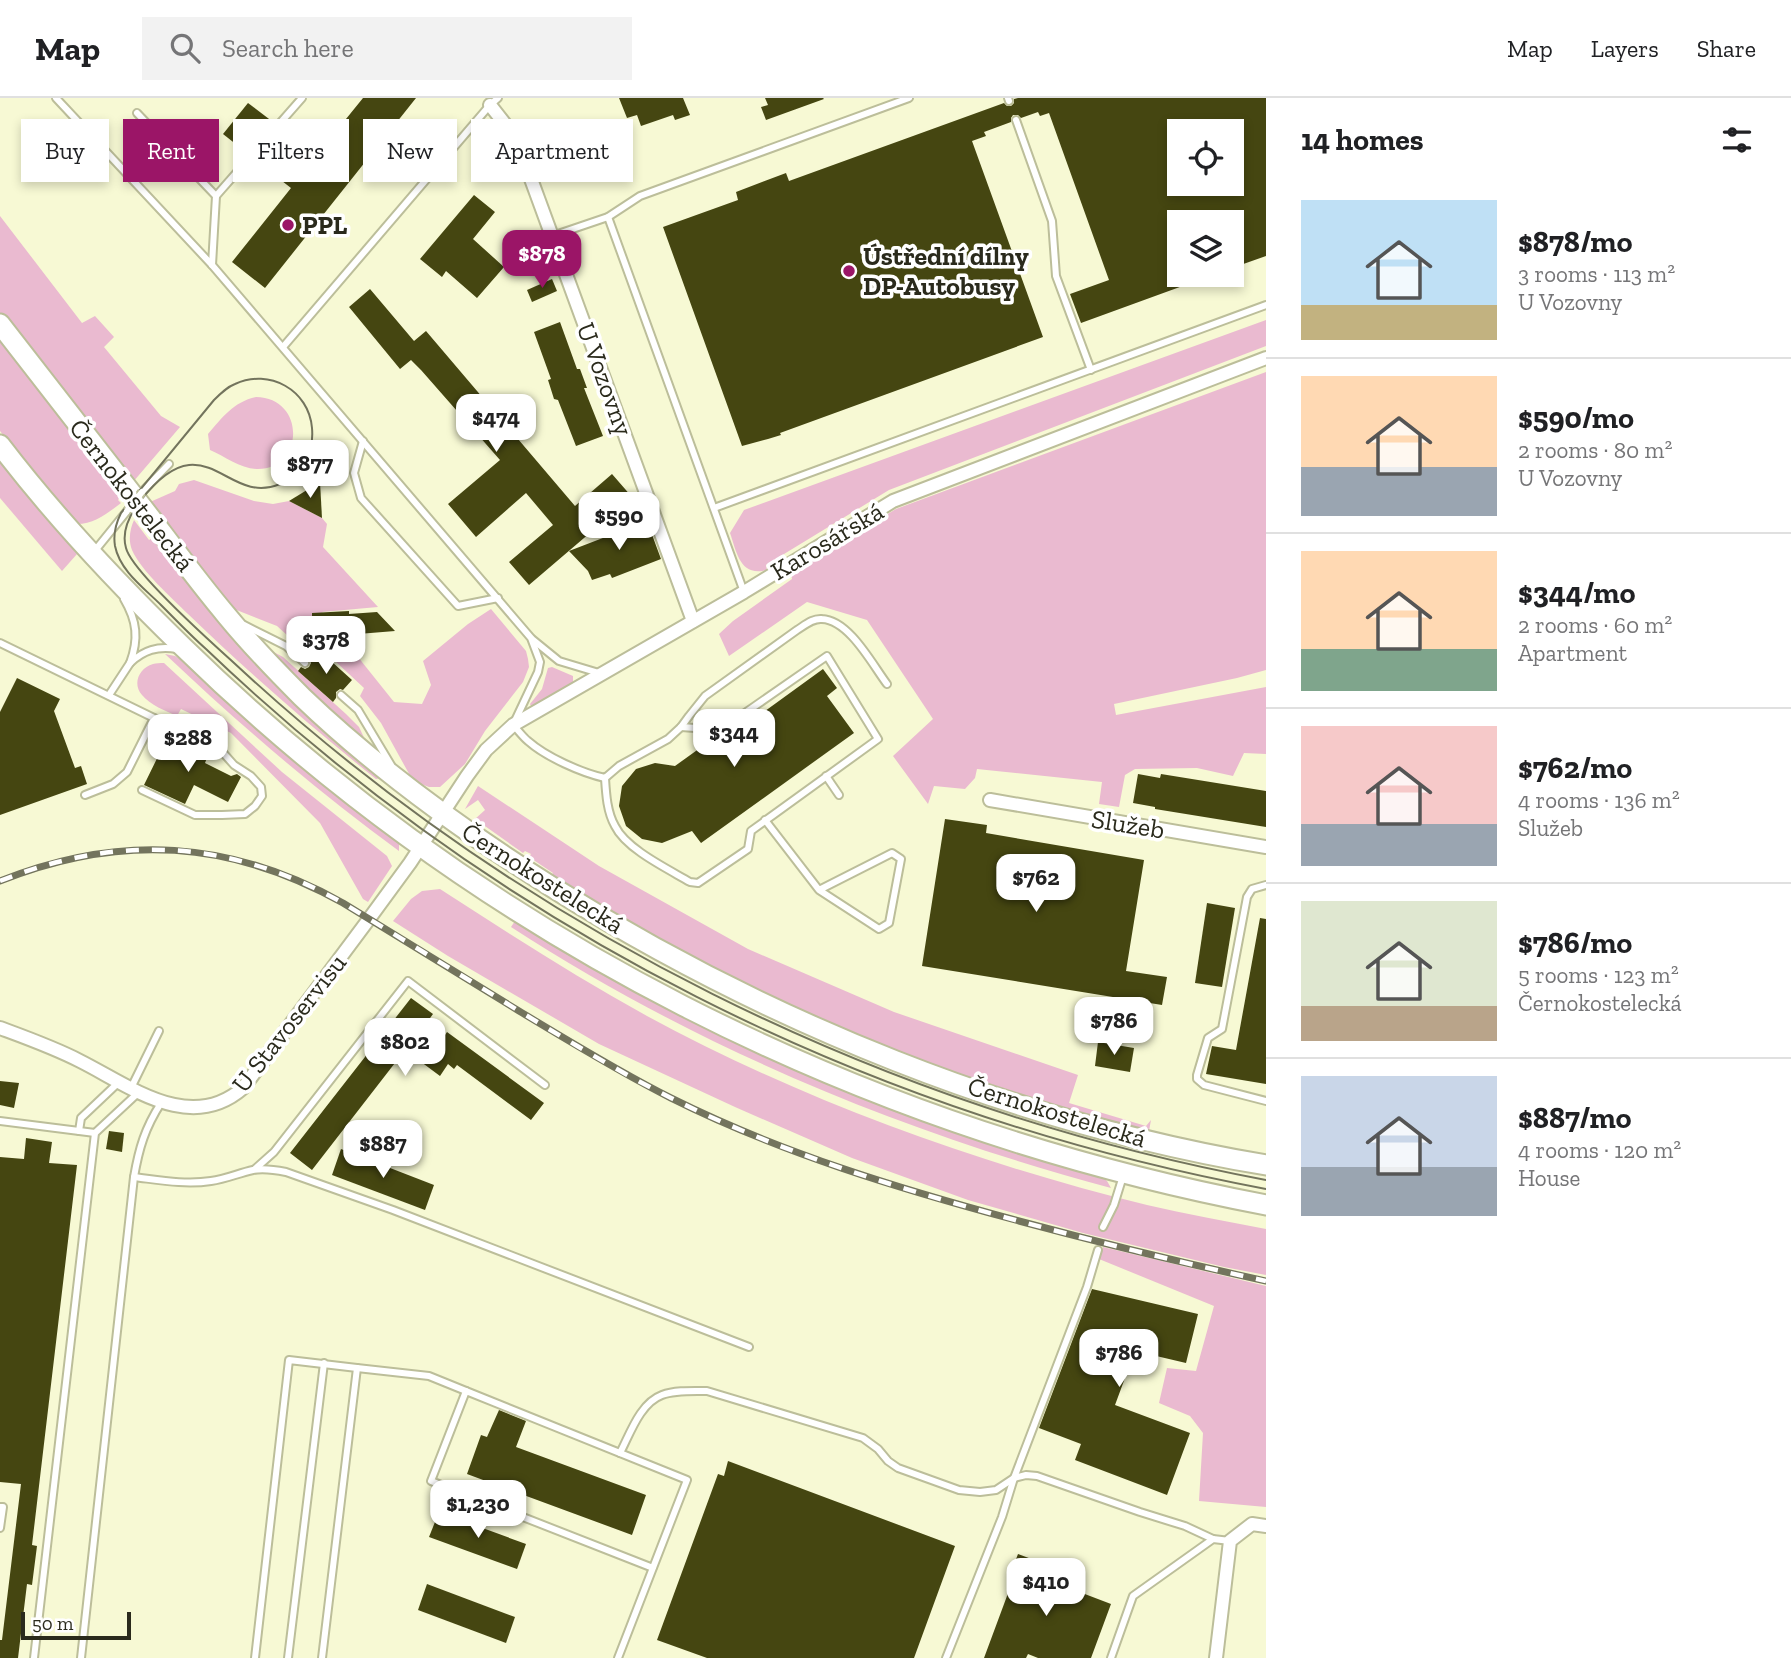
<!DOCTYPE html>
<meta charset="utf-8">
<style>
body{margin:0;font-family:"Zilla Slab",serif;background:#f2f2f2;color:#202124;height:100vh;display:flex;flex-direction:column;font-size:26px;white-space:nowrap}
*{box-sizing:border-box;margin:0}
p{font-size:23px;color:#757577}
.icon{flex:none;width:38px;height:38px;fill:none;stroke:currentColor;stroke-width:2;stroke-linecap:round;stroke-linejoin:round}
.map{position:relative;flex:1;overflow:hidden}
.details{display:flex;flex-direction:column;background:#fff;width:525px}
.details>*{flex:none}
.hud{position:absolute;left:21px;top:21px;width:665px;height:63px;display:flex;gap:14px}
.buttons{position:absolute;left:1167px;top:21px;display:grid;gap:14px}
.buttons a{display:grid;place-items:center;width:77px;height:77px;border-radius:0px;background:#fff;box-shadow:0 4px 10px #0003;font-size:35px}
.scale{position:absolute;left:21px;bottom:18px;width:110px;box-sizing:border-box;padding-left:7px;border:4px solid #2a2a1c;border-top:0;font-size:19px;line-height:24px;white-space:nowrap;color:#2a2a1c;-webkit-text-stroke:5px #fff;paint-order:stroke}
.price{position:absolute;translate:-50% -60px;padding:0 16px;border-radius:14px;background:#fff;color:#222;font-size:23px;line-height:46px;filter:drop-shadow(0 2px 4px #0008)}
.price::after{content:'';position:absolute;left:50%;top:42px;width:21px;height:16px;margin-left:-10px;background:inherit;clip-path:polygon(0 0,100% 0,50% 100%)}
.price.on{background:#9b1567;color:#fff}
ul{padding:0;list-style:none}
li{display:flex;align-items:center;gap:21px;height:175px;padding:0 35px}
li+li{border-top:2px solid #e0e0e0}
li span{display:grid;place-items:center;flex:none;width:196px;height:140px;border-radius:0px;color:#555}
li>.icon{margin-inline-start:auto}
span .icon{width:84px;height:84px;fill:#fffc;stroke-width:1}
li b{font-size:30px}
h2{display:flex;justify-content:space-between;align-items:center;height:84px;padding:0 35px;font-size:30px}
.pill{padding:0 24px;border-radius:0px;background:#fff;box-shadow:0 4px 10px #0003;font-size:24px;line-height:63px}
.pill.on{background:#9b1567;color:#fff}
header{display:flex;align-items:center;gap:42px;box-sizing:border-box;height:98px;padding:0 35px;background:#fff;border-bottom:2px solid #e0e0e0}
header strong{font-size:33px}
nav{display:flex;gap:38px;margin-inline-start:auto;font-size:24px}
.search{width:490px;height:63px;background:#f2f2f2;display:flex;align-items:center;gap:18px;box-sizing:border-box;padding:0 24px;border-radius:0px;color:#757577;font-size:26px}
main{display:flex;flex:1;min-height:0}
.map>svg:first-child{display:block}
.green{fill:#eabad0}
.building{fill:#454611;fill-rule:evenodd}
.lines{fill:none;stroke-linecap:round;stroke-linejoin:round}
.lane-casing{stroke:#bcbe9a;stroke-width:10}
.street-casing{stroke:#bcbe9a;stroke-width:16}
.secondary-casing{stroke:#bcbe9a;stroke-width:23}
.lane{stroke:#fff;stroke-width:6}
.street{stroke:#fff;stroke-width:12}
.secondary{stroke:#fff;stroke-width:19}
.tram{stroke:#73745d;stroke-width:2}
.rail-casing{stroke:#73745d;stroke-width:7}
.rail{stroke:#fff;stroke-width:4.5;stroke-dasharray:13;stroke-linecap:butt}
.lane-bridge-casing{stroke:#bcbe9a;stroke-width:10;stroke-linecap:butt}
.lane-bridge{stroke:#fff;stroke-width:6}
.poi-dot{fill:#9b1567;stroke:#fff;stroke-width:2.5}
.labels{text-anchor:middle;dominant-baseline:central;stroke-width:7;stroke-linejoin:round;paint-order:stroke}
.poi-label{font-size:26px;font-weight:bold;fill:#2a2a1c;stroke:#fff;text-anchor:start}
.street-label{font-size:26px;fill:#2a2a1c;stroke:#fff}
</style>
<header>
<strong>Map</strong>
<div class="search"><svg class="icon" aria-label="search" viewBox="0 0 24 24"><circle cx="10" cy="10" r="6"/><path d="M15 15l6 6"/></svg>Search here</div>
<nav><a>Map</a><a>Layers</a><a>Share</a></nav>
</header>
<main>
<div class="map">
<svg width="1266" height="1560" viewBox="0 0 1266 1560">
<rect width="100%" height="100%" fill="#f7f9d4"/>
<g class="green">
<path d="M 0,118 L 82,225 L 95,218 L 114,239 L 104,249 L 161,318 L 180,329 L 133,384 L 0,215 Z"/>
<path d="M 1266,222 L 1266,248 L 889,392 L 766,467 L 767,472 C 740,479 737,455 730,435 L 744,412 Z"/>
<path d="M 0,243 L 121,398 L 118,402 L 121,405 C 108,415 94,426 77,426 L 0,333 Z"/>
<path d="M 1266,274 L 1266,572 L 1237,580 L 1114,606 L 1116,617 L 1266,589 L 1266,656 L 1244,655 L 1233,678 L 1197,670 L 1135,671 L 1125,677 L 1119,709 L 1099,706 L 1102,684 L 977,671 L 975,680 L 965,691 L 934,688 L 928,706 L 893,658 L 933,621 L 867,522 L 807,504 L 729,558 L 719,536 L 733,523 L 792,481 L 791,474 L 896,411 Z"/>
<path d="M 256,299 C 307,300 304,373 256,371 C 240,370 224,358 210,352 L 208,336 C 222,320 233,304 256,299 Z"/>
<path d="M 0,363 L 77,456 L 62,473 L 0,400 Z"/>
<path d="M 194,382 L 254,403 L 273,406 L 289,403 L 322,420 L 327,426 L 323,449 L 378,509 L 322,514 L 394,604 L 422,606 L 431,587 L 423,563 L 468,526 L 491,511 L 526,553 L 528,561 L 529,569 L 523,584 L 485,633 L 465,666 L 440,689 L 429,689 L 413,683 L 381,625 L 360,598 L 364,590 L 320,549 L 309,557 L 277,528 L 234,511 L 150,404 L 175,393 L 179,386 Z"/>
<path d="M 134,422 L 149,442 L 153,440 L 197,496 L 381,680 L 376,681 C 311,629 248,574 188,516 C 172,500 141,473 132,452 C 128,442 130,431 134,422 Z"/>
<path d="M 268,551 L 283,559 L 346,616 L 359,629 L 367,646 L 325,608 Z"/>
<path d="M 165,556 L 175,558 L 187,565 L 243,617 L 307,672 L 394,740 L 399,746 L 399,753 C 317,693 240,627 165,556 Z"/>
<path d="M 164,565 L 282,674 L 387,758 L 392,768 L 368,804 L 363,801 L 320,725 L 231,635 L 181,611 L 177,618 C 166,613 150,607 142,597 C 132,586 139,570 153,566 C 156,565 160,565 164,565 Z"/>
<path d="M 552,569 L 573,578 L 573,585 L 532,610 L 530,606 L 542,591 L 548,570 Z"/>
<path d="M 478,688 L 599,768 L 748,851 L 894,914 L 1078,977 L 1069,1005 L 1146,1028 L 1151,1022 L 1149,1033 C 1034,1003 922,966 813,918 C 722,878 636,829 551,778 L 553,775 L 529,759 L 531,756 L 525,753 L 523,755 L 475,721 L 485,712 L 478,702 L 465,711 Z"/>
<path d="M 440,791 C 508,835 576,879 647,918 C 802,1002 976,1065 1147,1107 C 1186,1116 1226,1123 1266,1131 L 1266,1177 L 1224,1169 L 1083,1135 L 968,1102 L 852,1060 L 735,1009 L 599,946 L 448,858 L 393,823 L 411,801 L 422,793 Z"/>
<path d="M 515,823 C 582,864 649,903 719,937 C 843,997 971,1043 1102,1079 L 1107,1083 L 1111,1090 C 899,1033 696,949 511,829 Z"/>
<path d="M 1103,1149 L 1266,1188 L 1266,1409 L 1199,1403 L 1203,1335 L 1190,1318 L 1159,1305 L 1167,1270 L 1196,1273 L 1214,1208 L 1099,1161 Z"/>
</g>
<g class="building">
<path d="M 363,0 L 416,0 L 265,190 L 232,164 L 291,90 L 255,62 L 282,31 L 316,58 Z"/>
<path d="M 619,0 L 683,0 L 690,17 L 675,22 L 673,17 L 641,28 L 637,17 L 627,20 Z"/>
<path d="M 765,0 L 823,0 L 824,1 L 766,22 L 761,9 L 768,7 Z"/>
<path d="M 1018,0 L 1266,0 L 1266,158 L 1232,170 L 1232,124 L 1180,124 L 1180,177 L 1210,177 L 1210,178 L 1081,225 L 1070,196 L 1109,182 L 1049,15 L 1040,18 L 1038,14 L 1021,20 L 1018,17 L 1013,17 L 1011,20 L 1011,24 L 984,34 L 986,38 L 972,43 L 1043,239 L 780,335 L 781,337 L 768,341 L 742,348 L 663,129 L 738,102 L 736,94 L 786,75 L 789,83 L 1004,5 L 1007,8 L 1011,8 L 1014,5 L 1014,1 ZM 1180,33 L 1232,33 L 1232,86 L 1180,86 Z"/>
<path d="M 248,5 L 273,24 L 247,55 L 223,36 Z"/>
<path d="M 474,97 L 495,114 L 473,141 L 504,169 L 477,200 L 446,173 L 442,179 L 420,161 Z"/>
<path d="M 552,181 L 557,193 L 532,204 L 527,192 Z"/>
<path d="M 370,191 L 414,243 L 426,233 L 575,408 L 612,376 L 632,399 L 529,487 L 509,464 L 553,427 L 526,395 L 476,439 L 448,406 L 500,362 L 421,272 L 411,262 L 400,271 L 349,209 Z"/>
<path d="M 560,224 L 577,271 L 580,271 L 587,290 L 584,290 L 603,338 L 576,348 L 558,302 L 554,301 L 548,282 L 551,281 L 534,234 Z"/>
<path d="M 320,384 L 322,420 L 289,403 Z"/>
<path d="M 647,423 L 661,461 L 612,480 L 610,476 L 592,482 L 588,473 L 569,453 Z"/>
<path d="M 349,513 L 349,516 L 377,514 L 395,533 L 346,537 L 346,531 L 337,531 L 337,524 L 312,520 L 312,515 Z"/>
<path d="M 321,554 L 352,582 L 343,592 L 340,591 L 336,594 L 336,600 L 333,604 L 298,573 L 301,569 L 305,571 L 309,569 L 311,565 L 309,561 L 312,557 L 316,560 Z"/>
<path d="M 823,571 L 837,590 L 827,598 L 854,635 L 701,745 L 692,733 L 662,745 L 642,741 L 626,728 L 619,708 L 622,688 L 636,671 L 655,665 L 675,668 L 700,650 L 695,643 L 713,629 L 737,661 L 762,642 L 750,624 Z"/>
<path d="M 17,580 L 60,601 L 54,613 L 75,670 L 81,668 L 87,686 L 0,717 L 0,614 Z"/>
<path d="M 168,638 L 208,657 L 205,665 L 231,678 L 237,676 L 241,679 L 228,704 L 194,687 L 185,706 L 144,687 Z"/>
<path d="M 1138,676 L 1160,680 L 1161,676 L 1266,693 L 1266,729 L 1155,711 L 1155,709 L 1133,705 Z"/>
<path d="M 945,721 L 987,727 L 986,735 L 1144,762 L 1126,873 L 1167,879 L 1162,907 L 922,868 Z"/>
<path d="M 1207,805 L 1235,810 L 1222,889 L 1195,885 Z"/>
<path d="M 1260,820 L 1266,821 L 1266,986 L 1206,976 L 1212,948 L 1236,952 Z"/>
<path d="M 411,900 L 433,916 L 425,927 L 443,940 L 447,934 L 544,1005 L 531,1022 L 457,967 L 454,971 L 448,966 L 440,978 L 405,952 L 312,1072 L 290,1055 Z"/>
<path d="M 1098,944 L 1134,950 L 1130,974 L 1095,968 Z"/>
<path d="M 0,983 L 19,985 L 14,1010 L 0,1007 Z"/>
<path d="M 109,1033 L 124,1035 L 122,1054 L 106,1051 Z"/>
<path d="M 26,1040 L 52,1044 L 49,1065 L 77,1067 L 32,1447 L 37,1448 L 32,1487 L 27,1486 L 18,1560 L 0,1560 L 0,1542 L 2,1542 L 21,1386 L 0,1384 L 0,1059 L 24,1061 Z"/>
<path d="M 341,1051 L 434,1087 L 425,1112 L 332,1077 Z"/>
<path d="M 1092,1191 L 1198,1216 L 1186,1265 L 1135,1253 L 1115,1307 L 1190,1335 L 1167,1397 L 1075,1362 L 1081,1346 L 1039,1330 Z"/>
<path d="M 499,1312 L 526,1323 L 516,1349 L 646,1397 L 632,1437 L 467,1376 L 481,1337 L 487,1339 Z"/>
<path d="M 728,1363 L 955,1448 L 914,1560 L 707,1560 L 657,1542 L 718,1376 L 724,1378 Z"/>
<path d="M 439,1414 L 526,1446 L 517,1471 L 429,1439 Z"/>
<path d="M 1018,1456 L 1053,1469 L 1048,1482 L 1111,1506 L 1091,1560 L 1038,1560 L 1028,1556 L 1026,1560 L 984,1560 L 1017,1471 L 1013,1469 Z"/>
<path d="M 427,1486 L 515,1519 L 506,1545 L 418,1512 Z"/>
</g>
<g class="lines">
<defs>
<g id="lane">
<path d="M 56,0 L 212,167 L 531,540 L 540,564 L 538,574 L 513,627 C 518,632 523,639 528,643 C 546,659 582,675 605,680 L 619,668 L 668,641 L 681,629 L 689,618 L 705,598 L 797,532 C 805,527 813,520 822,521 C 849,522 872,566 887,586"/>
<path d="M 1008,0 L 1009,3"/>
<path d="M 137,15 L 216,98 L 212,167"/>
<path d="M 1016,22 L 1052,123 L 1056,178 L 1091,272"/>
<path d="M 216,98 L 302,0"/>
<path d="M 608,119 L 744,494"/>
<path d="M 552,138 L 608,119 L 640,98 L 909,0"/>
<path d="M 283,249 L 490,7 L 498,0"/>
<path d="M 363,343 L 354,375 L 361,400 L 458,508 L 498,500"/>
<path d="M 142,394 L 169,366"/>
<path d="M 714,410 L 1266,207"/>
<path d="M 93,455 L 127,413"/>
<path d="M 124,501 C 137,523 139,541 130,565 C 144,552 157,548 177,551"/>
<path d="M 244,527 L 286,548 L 305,565"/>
<path d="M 532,541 L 559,563 L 599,575"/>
<path d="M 0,545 L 154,620 L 127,674 L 113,686 L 85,697"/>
<path d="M 109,597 L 130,565"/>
<path d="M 341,597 L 358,612 L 391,667"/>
<path d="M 826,678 L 839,697"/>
<path d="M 605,680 C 606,696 607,714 615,728 C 626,751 668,771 690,784 L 698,785 L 748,751 L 751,733 L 878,641 L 827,558 L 742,617 L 718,621 L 695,630 L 681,629"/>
<path d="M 142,692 L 195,717 L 222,717 L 245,716 L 255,708 L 262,698 L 261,689 L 251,678 L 234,667 L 218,649 L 154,620"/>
<path d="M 765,722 L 819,792 L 879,831 L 889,825 L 901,761 L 892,755 L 819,792"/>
<path d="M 1266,787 L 1252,791 L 1247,799 L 1222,931 L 1208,940 L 1197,977 L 1197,981 L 1204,987 L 1266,1003"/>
<path d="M 131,990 L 159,933"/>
<path d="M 0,1023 L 95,1035"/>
<path d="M 79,1033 L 81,1020 L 119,984"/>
<path d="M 255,1071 L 274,1054 L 408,883 L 545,987"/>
<path d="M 134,1079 C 159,1082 185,1087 211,1083 C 226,1081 239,1075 253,1072 C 264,1070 276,1072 286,1074 L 393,1112 L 749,1249"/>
<path d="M 1103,1129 L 1114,1107 L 1123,1078"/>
<path d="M 357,1270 L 429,1278 L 466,1293"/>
<path d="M 620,1355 C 630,1336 640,1305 662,1297 C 675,1292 693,1293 707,1293 L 863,1340 L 878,1351 L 888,1363 L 898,1370 L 959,1392 L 980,1394 L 996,1392 L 1014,1380 L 1026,1377 L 1037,1378 L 1140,1414 L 1185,1428 L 1213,1441"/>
<path d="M 0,1409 L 3,1409 L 0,1430"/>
<path d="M 34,1560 L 95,1035 L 139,994"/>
<path d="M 81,1560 L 134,1079 C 139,1050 145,1030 161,1005"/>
<path d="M 255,1560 L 289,1262 L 357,1270 L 322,1560"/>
<path d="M 288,1560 L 324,1265"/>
<path d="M 618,1560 L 687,1382 L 466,1293 L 431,1383 L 653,1470"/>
<path d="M 946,1560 L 1002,1419 L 1014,1380 L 1087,1189 L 1098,1152"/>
<path d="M 1111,1560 L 1133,1498 L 1213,1441 L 1230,1443"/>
</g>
<g id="street">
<path d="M 490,7 L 516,40 L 693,523"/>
<path d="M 990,702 L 1266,749"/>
<path d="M 0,930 C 27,940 55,950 80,963 C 130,988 190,1036 243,990 L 369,821 L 410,765 L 467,678 L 486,652 L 513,627 L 744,494 L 893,403 L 1266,260"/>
<path d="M 1216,1560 L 1230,1443 L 1252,1426 L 1266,1428"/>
</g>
<g id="secondary">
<path d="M 0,226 C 50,291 100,355 150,419 C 175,452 200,486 227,518 C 250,546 276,573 302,599 C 378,672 463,733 552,789 C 767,924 1015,1025 1266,1067"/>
<path d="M 0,347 C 55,419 118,486 183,549 C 481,840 858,1029 1266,1107"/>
</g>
</defs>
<use href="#lane" class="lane-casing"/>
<use href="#street" class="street-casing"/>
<use href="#secondary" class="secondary-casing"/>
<use href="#lane" class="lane"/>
<use href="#street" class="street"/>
<use href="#secondary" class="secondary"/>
<path class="tram" d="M 1266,1082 C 881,1010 520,831 233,564 C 211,544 132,474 126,450 C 121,433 130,416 141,402 C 152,388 170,369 189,367 C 222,364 241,402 280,386 C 291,382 300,374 306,364 C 311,353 313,341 312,330 C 309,292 269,270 235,286 C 227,289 221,295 214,302 L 121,415 C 116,425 113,436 115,448 C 120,473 144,490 161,507 C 176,522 190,537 206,551 C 501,833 865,1016 1266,1091"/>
<defs>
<path id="rail" d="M 0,783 C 120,735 231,742 343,805 C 402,841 461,877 519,913 C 569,943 619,974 671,1000 C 781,1055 900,1091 1019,1123 C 1101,1145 1183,1165 1266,1183"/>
</defs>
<use href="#rail" class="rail-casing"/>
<use href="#rail" class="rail"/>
<defs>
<path id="lane-bridge" d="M 127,413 L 142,394"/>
</defs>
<use href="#lane-bridge" class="lane-bridge-casing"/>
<use href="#lane-bridge" class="lane-bridge"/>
</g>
<g class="poi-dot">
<circle cx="288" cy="127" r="7"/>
<circle cx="849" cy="173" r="7"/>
</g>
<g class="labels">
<g class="poi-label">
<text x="302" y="127">PPL</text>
<text x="863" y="158">Ústřední dílny<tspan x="863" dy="30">DP-Autobusy</tspan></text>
</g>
<g class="street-label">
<text transform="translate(605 281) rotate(70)">U Vozovny</text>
<text transform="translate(132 397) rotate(52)">Černokostelecká</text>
<text transform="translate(827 443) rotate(-31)">Karosářská</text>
<text transform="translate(1128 726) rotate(9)">Služeb</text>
<text transform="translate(543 780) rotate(32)">Černokostelecká</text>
<text transform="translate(289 925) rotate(-52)">U Stavoservisu</text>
<text transform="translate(1057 1014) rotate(17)">Černokostelecká</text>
</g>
</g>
</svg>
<div class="buttons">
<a><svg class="icon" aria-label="locate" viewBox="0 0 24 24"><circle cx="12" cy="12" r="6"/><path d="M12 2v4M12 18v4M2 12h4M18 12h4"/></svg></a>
<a><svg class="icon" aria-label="layers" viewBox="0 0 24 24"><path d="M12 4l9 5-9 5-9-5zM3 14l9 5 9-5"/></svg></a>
</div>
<div class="scale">50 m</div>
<b class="price on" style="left:542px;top:192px">$878</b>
<b class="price" style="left:496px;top:356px">$474</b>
<b class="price" style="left:310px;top:402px">$877</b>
<b class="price" style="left:619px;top:454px">$590</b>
<b class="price" style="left:326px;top:578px">$378</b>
<b class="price" style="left:734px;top:671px">$344</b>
<b class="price" style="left:188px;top:676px">$288</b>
<b class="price" style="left:1036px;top:816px">$762</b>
<b class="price" style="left:1114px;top:959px">$786</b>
<b class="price" style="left:405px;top:980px">$802</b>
<b class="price" style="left:383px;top:1082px">$887</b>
<b class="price" style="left:1119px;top:1291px">$786</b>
<b class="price" style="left:478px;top:1442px">$1,230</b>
<b class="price" style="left:1046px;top:1520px">$410</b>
<div class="hud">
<a class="pill">Buy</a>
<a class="pill on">Rent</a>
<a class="pill">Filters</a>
<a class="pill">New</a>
<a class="pill">Apartment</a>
</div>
</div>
<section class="details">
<h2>14 homes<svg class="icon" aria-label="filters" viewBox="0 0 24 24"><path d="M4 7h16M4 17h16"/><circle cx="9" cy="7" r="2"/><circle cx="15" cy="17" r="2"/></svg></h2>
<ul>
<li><span style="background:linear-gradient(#bfe0f5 75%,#c2b280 0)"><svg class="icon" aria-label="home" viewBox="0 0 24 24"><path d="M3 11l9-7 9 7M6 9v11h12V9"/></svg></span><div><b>$878/mo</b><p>3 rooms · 113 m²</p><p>U Vozovny</p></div></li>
<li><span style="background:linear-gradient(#ffd9b3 65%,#9aa5b1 0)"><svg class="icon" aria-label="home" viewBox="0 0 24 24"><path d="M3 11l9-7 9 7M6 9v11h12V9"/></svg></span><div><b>$590/mo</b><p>2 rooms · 80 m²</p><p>U Vozovny</p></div></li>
<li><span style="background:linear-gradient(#ffd9b3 70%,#7fa58c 0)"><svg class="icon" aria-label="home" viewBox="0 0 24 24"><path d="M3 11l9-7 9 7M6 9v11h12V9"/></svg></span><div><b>$344/mo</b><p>2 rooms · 60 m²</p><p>Apartment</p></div></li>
<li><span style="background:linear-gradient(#f6c9c9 70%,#9aa5b1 0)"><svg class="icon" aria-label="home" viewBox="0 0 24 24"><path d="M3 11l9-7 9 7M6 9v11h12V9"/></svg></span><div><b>$762/mo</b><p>4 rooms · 136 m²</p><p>Služeb</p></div></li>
<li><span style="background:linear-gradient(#dfe7d0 75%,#b9a48a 0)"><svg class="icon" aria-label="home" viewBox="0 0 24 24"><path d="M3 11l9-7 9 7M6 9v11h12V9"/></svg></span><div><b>$786/mo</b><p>5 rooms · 123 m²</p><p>Černokostelecká</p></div></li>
<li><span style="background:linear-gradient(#c9d6e8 65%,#9aa5b1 0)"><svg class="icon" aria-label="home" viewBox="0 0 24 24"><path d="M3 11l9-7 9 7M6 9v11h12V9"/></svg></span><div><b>$887/mo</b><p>4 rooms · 120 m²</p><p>House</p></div></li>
</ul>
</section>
</main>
